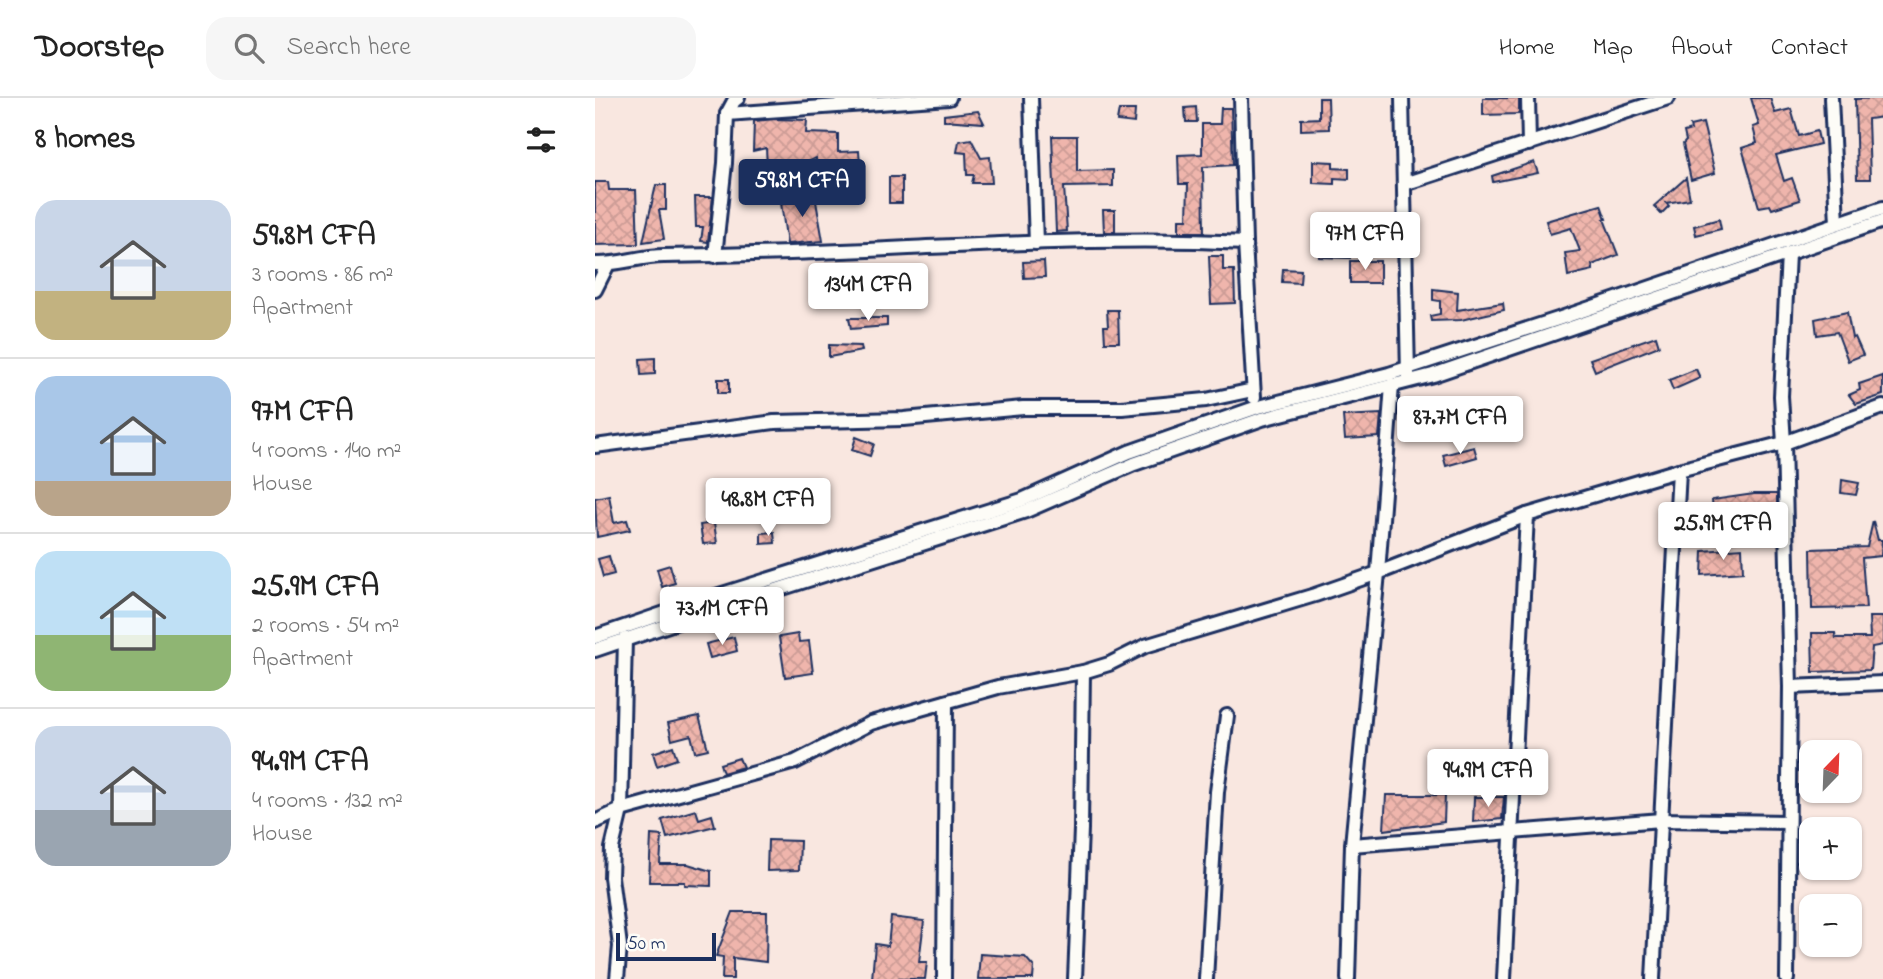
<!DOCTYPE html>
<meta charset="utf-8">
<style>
body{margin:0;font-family:"Indie Flower",sans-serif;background:#f6f6f6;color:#222;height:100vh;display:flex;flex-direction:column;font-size:26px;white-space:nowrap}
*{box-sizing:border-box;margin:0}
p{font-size:23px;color:#767676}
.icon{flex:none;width:38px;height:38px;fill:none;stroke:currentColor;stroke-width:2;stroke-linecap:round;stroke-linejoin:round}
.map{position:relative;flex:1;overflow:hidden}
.details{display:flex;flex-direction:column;background:#fff;width:595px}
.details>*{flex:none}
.needle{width:46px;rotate:23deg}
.fabs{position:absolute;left:1204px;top:642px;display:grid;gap:14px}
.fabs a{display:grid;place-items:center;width:63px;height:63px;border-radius:14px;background:#fff;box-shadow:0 2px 5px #0004;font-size:35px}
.scale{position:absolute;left:21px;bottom:18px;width:100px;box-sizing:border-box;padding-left:7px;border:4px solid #1b2f5e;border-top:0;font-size:19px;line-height:24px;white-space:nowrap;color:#1b2f5e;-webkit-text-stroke:5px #fdfcf7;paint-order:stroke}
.price{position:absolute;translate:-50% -60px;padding:0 16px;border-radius:7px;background:#fff;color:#222;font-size:23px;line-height:46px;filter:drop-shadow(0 2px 4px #0008)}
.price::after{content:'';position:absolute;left:50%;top:42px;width:21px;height:16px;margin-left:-10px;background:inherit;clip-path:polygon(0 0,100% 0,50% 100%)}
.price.on{background:#1b2f5e;color:#fff}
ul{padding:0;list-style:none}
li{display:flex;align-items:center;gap:21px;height:175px;padding:0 35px}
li+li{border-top:2px solid #e0e0e0}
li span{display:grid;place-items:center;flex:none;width:196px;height:140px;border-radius:21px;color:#555}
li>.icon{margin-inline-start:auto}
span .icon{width:84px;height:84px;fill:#fffc;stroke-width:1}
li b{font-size:30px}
h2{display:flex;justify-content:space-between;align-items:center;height:84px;padding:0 35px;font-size:30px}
header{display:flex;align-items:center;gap:42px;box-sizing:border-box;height:98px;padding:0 35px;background:#fff;border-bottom:2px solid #e0e0e0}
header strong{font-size:33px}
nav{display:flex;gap:38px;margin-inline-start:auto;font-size:24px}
.search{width:490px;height:63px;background:#f6f6f6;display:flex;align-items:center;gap:18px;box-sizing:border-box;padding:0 24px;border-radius:21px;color:#767676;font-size:26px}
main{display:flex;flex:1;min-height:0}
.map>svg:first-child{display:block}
.building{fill:url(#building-cross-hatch);stroke:#1b2f5e;stroke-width:2}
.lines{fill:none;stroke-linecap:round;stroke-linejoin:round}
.street-casing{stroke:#1b2f5e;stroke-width:18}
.street{stroke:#fdfcf7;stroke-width:12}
</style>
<header>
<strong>Doorstep</strong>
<div class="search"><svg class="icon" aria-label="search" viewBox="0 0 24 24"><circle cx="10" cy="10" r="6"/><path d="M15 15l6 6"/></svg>Search here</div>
<nav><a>Home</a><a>Map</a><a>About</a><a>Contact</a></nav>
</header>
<main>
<section class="details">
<h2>8 homes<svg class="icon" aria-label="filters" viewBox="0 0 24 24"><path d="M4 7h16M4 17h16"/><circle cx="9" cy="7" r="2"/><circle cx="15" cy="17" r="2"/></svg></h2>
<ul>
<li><span style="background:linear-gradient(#c9d6e8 65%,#c2b280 0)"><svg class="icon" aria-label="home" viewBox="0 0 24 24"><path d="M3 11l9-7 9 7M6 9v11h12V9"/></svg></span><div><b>59.8M CFA</b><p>3 rooms · 86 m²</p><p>Apartment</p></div></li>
<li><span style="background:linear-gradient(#a9c7e8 75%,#b9a48a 0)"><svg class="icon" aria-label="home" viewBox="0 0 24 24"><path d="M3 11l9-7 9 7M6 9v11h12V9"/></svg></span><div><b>97M CFA</b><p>4 rooms · 140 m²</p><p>House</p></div></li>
<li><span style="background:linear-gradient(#bfe0f5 60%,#8fb573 0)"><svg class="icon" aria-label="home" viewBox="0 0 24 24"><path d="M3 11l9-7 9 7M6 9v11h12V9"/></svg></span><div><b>25.9M CFA</b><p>2 rooms · 54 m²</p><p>Apartment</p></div></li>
<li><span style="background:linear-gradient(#c9d6e8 60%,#9aa5b1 0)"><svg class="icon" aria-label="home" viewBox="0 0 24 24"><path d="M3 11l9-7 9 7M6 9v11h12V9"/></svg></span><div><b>94.9M CFA</b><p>4 rooms · 132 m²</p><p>House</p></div></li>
</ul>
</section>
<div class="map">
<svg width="1288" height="881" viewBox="0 0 1288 881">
<defs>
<pattern id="building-cross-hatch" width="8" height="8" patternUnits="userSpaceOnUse" patternTransform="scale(1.75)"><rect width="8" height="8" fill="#efb5ac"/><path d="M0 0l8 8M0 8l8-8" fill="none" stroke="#cc9c96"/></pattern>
</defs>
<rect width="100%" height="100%" fill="#f9e7e0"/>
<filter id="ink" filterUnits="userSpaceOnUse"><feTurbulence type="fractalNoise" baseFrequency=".0143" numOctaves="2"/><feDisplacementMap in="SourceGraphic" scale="14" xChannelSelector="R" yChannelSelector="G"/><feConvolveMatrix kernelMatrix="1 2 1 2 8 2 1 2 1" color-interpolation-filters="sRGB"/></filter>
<g filter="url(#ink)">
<g class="building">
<path d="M 724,0 L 733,0 L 734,31 L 706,32 L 706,21 L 724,20 Z"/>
<path d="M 888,0 L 924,0 L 924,16 L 888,17 Z"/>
<path d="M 1156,0 L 1175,0 L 1180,15 L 1196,11 L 1204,38 L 1222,33 L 1225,46 L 1181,57 L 1189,83 L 1197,80 L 1205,102 L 1177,111 L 1175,107 L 1164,109 L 1147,50 L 1162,45 L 1158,29 L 1164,27 Z"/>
<path d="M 1288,0 L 1288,19 L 1273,21 L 1275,81 L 1262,81 L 1260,1 Z"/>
<path d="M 601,9 L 602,24 L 591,24 L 590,10 Z"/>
<path d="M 626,10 L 636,10 L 638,67 L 608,69 L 609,134 L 584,134 L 584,121 L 592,121 L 593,86 L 584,86 L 583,57 L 607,56 L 607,26 L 625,26 Z"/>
<path d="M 524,12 L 540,12 L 539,25 L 522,23 Z"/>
<path d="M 383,13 L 389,25 L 349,22 L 349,17 Z"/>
<path d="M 181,21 L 212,22 L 211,35 L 243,36 L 243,54 L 264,53 L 265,65 L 243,66 L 243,88 L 246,87 L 246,98 L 224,99 L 221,60 L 191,75 L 177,76 L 172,69 L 171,50 L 158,53 L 159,23 Z"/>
<path d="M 1108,25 L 1120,75 L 1096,82 L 1088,46 L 1091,43 L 1089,34 L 1096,32 L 1095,28 Z"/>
<path d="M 457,38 L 482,38 L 482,73 L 518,72 L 518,88 L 469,89 L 472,133 L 461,134 Z"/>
<path d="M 376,41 L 386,60 L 395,59 L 397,85 L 377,85 L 379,77 L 372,77 L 371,55 L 362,54 L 364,43 Z"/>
<path d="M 718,63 L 738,64 L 738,70 L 754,71 L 754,81 L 739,80 L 739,86 L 718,85 Z"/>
<path d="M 939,64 L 943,75 L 898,84 L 897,78 Z"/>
<rect x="294" y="79" width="13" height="26"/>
<path d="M 1091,80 L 1095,101 L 1071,105 L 1074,108 L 1066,116 L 1059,108 Z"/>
<path d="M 0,84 L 13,84 L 14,92 L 41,92 L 43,146 L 0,147 Z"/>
<path d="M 61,87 L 71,87 L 71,112 L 64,112 L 69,141 L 48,144 Z"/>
<path d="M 219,92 L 228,143 L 192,146 L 186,105 L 196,104 L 198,96 Z"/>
<path d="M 100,99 L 118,99 L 113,144 L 106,143 L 108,129 L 101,129 Z"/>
<path d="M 1006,107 L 1011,121 L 1009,121 L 1023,157 L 997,167 L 998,172 L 973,178 L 970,155 L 985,153 L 976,130 L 955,136 L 951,123 Z"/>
<path d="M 508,112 L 520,112 L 520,134 L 509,134 Z"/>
<path d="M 1124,121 L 1126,131 L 1101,137 L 1099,128 Z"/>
<path d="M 724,127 L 756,127 L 755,160 L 724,159 Z"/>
<path d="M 614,158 L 628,158 L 628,172 L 639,172 L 640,205 L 616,206 Z"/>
<path d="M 449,163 L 450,179 L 429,180 L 428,164 Z"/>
<rect x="755" y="163" width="30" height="22"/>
<path d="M 688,171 L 706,172 L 705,185 L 687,184 Z"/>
<path d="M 237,181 L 237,197 L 222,197 L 220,182 Z"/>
<path d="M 838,191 L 863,194 L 862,212 L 908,205 L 909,212 L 866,222 L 836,223 L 835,218 L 845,216 L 845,203 L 838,202 Z"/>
<path d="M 512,212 L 523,212 L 524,244 L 510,244 L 509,228 L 513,228 Z"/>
<path d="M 1252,214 L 1257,240 L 1260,239 L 1268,257 L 1253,263 L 1242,234 L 1222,237 L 1220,221 Z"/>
<path d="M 254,220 L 292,220 L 292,228 L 256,231 Z"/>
<path d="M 1061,238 L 1064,248 L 1000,273 L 995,261 Z"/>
<path d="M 234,247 L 266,248 L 267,253 L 234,259 Z"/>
<path d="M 60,260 L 60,276 L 46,277 L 45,261 Z"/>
<path d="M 1101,271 L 1105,280 L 1078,292 L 1074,282 Z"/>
<path d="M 1288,278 L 1288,297 L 1261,306 L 1254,297 L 1265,292 L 1264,286 Z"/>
<rect x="123" y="281" width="11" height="14"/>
<path d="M 786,316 L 784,339 L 750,341 L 748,318 Z"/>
<path d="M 261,339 L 279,346 L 275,358 L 257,352 Z"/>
<path d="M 879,349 L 882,359 L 851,368 L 848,357 Z"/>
<path d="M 1247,382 L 1264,385 L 1261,397 L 1246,395 Z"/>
<path d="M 1159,396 L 1182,396 L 1182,410 L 1161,408 L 1118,414 L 1117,402 Z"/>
<path d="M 14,397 L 19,425 L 32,422 L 35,432 L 2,439 L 0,400 Z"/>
<path d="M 1278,423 L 1283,442 L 1287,442 L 1286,458 L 1267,460 L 1271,510 L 1217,511 L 1216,451 L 1272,449 Z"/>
<path d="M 119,425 L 122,445 L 108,446 L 105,427 Z"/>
<path d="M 179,434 L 180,445 L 166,446 L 166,435 Z"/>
<path d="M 1147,450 L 1148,474 L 1107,477 L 1108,453 Z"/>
<path d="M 14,458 L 19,476 L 8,479 L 3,461 Z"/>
<path d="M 75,467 L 80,485 L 67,489 L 62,471 Z"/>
<path d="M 1274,519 L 1288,519 L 1288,547 L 1277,549 L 1275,572 L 1218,574 L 1217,535 L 1240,535 L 1241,540 L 1275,540 Z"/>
<path d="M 203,536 L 204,544 L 214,543 L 218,575 L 190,579 L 184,539 Z"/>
<path d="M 139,539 L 142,553 L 115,560 L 111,546 Z"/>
<path d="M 104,618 L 113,651 L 100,654 L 96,637 L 77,642 L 73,625 Z"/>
<path d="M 78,648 L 82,661 L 62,668 L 58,655 Z"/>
<path d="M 144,660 L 148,669 L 128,675 L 125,666 Z"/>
<path d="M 791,697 L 850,697 L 849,724 L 789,732 Z"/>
<path d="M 879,699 L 909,699 L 907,721 L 878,724 Z"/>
<path d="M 101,712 L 104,721 L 117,717 L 120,728 L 72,740 L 67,722 Z"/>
<path d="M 56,737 L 67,738 L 65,766 L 93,766 L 116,773 L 116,788 L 90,787 L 90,784 L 54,784 Z"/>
<path d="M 173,742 L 205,743 L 204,772 L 172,773 Z"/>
<path d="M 138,814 L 172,814 L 171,864 L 138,860 L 138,881 L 127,881 L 128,859 L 121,858 Z"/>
<path d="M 296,819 L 329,823 L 324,864 L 332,864 L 330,881 L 277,881 L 280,846 L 293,848 Z"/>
<path d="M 385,856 L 430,859 L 439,869 L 438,881 L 383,881 Z"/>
</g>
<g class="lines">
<defs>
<g id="street">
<path d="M 436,0 L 441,145"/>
<path d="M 646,0 L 650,145 L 659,299"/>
<path d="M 807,0 L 813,276"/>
<path d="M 933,0 L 934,46"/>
<path d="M 1236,0 L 1242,125"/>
<path d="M 132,16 L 354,0"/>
<path d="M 809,86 L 1073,0"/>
<path d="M 120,158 L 130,65 L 132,16 L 139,3 L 143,0"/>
<path d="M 0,166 C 23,167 45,158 69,158 C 150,157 232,154 314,150 C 426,145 538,139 650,145"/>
<path d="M 0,192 L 13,166"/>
<path d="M 0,348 L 179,324 L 309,321 L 428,310 L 527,310 L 611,302 L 658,292"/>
<path d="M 0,539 L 108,502 L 427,402 L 534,354 L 660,310 L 794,276 L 963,221 L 1288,110"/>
<path d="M 0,552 L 112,514 L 431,413 L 539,366 L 667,321 L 838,277 L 1288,123"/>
<path d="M 1195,589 L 1288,585"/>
<path d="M 0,724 L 26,712 L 200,664 L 276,625 L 403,589 L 488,574 L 514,566 L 550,548 L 720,497 L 783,475 L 932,417 L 1084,372 L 1189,345 L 1288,309"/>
<path d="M 757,747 L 1066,722 L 1193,724"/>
<path d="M 22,881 L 25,848 L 16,779 L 17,750 L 26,712 L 30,541"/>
<path d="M 349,881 L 351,604"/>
<path d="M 480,881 L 486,731 L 488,574"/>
<path d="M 611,881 L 622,694 L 632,618"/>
<path d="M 753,881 L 757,747 L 783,475 L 797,287"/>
<path d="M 909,881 L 932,417"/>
<path d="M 1058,881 L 1084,372"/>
<path d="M 1192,881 L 1195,589 L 1189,345 L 1186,298 L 1193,156"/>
</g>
</defs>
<use href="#street" class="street-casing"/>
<use href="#street" class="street"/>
</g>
</g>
</svg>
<div class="fabs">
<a><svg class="needle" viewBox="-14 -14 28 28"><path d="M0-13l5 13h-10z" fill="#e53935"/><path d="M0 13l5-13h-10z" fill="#767676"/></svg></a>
<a>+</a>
<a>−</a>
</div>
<div class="scale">50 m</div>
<b class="price on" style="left:207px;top:121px">59.8M CFA</b>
<b class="price" style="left:770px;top:174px">97M CFA</b>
<b class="price" style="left:273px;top:225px">134M CFA</b>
<b class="price" style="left:865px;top:358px">87.7M CFA</b>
<b class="price" style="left:173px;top:440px">48.8M CFA</b>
<b class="price" style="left:1128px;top:464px">25.9M CFA</b>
<b class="price" style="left:127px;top:549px">73.1M CFA</b>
<b class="price" style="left:893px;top:711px">94.9M CFA</b>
</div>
</main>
